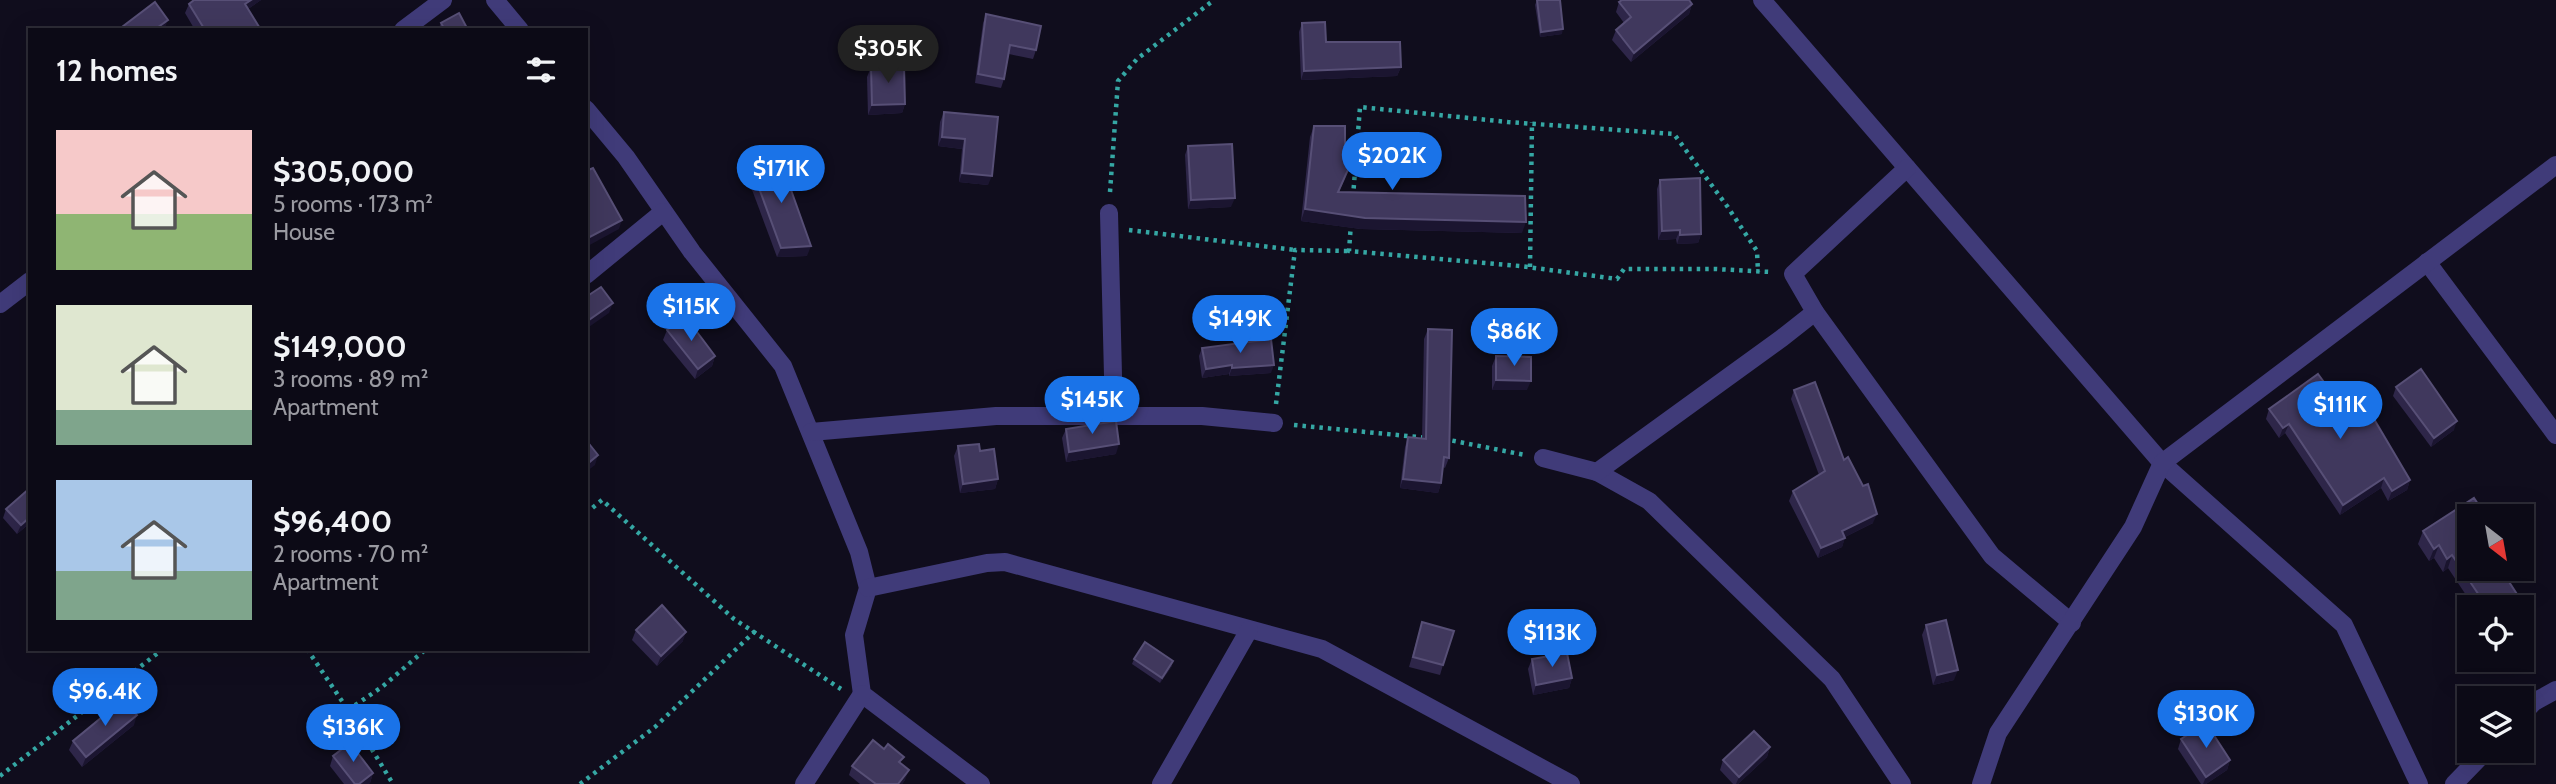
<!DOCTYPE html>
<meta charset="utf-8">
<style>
body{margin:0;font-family:Cabin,sans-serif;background:#1a1823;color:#f1f3f6;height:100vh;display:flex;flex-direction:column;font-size:26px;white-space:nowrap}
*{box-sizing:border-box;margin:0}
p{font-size:23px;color:#9a9aa1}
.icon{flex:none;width:38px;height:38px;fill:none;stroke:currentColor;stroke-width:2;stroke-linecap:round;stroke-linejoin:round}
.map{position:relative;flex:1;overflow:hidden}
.side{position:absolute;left:28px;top:28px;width:560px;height:623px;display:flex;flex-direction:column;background:#0c0a16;border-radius:0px;box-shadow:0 7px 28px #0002,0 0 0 2px #2c2b35}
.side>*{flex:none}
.needle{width:46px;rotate:149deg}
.buttons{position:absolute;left:2457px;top:504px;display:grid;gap:14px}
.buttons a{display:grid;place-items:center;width:77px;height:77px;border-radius:0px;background:#0c0a16;box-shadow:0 7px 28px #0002,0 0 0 2px #2c2b35;font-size:35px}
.price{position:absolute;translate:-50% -60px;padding:0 16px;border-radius:24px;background:#1a73e8;color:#fff;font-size:23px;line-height:46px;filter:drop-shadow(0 2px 4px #0008)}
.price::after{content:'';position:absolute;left:50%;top:42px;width:21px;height:16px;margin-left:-10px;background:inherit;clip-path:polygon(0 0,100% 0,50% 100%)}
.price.current{background:#222;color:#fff}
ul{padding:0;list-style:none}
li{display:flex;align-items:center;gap:21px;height:175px;padding:0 28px}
li span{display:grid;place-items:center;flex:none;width:196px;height:140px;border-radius:0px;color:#555}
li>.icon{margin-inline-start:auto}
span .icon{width:84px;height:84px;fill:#fffc;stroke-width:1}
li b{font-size:30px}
h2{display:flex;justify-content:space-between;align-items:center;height:84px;padding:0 28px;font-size:30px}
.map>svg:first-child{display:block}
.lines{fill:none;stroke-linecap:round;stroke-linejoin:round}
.path{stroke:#35a7a4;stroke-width:4.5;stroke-dasharray:3.5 5;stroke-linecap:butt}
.minor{stroke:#403b79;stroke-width:18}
.wall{fill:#2e2649}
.shaded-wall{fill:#1b1530}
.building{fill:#40385d;stroke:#574f76;stroke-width:2}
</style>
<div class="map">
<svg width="2556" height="784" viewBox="0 0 2556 784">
<rect width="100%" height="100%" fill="#100d1d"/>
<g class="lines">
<g class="path">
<path d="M 1110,192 L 1118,81 L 1137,59 L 1214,0"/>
<path d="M 1353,197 L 1360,107 L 1508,122 L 1674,134 L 1727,206 L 1757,251 L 1758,272"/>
<path d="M 1351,223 L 1349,251 L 1520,266 L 1617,279 L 1624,269 L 1715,269 L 1771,272"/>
<path d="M 1129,230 L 1295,250"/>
<path d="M 1530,267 L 1532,122"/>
<path d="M 1276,404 L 1295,250 L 1349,251"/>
<path d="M 1294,425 L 1428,438"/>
<path d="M 1444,439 L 1525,455"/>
<path d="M 586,513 L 602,500 L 734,619 L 841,689"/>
<path d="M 307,649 L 348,710 L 393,784"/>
<path d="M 348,710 L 382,687 L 426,649"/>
<path d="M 0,776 L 163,649"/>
<path d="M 580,784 L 655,727 L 755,631"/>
</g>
<g class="minor">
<path d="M 495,0 L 520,30"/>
<path d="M 1762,0 L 2162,463 L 2344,625 L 2419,784"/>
<path d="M 403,30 L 443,0"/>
<path d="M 586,109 L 626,157 L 692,252 L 783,366 L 859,552 L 868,588 L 854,635 L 862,694 L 981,784"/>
<path d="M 1109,213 L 1114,416"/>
<path d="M 2427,262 L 2556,435"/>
<path d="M 586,275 L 663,212"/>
<path d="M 0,304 L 30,281"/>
<path d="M 1815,312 L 1992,556 L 2072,623"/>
<path d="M 811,432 L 996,416 L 1202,416 L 1274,423"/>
<path d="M 1543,458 L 1597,472 L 1649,501 L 1832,679 L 1902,784"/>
<path d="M 1597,472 L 1782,338 L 1815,312 L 1793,274 L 1907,168"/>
<path d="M 868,588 L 987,563 L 1005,562 L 1322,649 L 1571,784"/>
<path d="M 2522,715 L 2534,702 L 2556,690"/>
<path d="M 804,784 L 862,694"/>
<path d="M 1161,784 L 1249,630"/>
<path d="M 1981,784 L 1998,733 L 2133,527 L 2162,463 L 2556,165"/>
<path d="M 2454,784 L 2486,751"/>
</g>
</g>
<g class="wall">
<path d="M 194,0 L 261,0 L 248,9 L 261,30 L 195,30 L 185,13 L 189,4 Z"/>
<path d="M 1537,0 L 1562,34 L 1540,37 L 1535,5 Z"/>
<path d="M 1619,2 L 1692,4 L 1689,14 L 1631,62 L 1612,40 L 1616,30 L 1624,23 L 1616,12 Z"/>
<path d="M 986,14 L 1036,50 L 1033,59 L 1009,54 L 1004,79 L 1001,88 L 975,83 L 983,23 Z"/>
<path d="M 441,23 L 468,30 L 438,30 Z"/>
<path d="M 1302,23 L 1326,42 L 1401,67 L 1397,76 L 1301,80 L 1299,32 Z"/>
<path d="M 871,67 L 905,104 L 902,113 L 868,115 L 867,77 Z"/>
<path d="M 944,112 L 998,117 L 988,185 L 959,182 L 962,149 L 938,146 L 940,122 Z"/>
<path d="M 1314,126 L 1356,152 L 1339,192 L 1522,233 L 1361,229 L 1301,221 L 1310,137 Z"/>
<path d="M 1188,146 L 1231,207 L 1188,209 L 1185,155 Z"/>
<path d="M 752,169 L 807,256 L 777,257 L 748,179 Z"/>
<path d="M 1660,180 L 1701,234 L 1698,243 L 1677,244 L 1676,239 L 1658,240 L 1657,189 Z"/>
<path d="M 1428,329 L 1449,458 L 1445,468 L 1443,467 L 1441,483 L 1438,493 L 1400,488 L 1405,447 L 1408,437 L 1422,439 L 1424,339 Z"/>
<path d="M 667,330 L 715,356 L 712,366 L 695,379 L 663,340 Z"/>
<path d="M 1202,348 L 1271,373 L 1229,376 L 1229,374 L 1202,378 L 1199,356 Z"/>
<path d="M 1496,356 L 1527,390 L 1492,390 L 1492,366 Z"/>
<path d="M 2396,387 L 2454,430 L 2431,447 L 2393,396 Z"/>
<path d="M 1794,390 L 1844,460 L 1873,523 L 1845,537 L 1842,547 L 1818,558 L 1789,501 L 1793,491 L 1819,475 L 1791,399 Z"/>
<path d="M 2269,409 L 2355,424 L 2410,480 L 2407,490 L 2388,501 L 2381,488 L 2340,515 L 2285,433 L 2279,438 L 2266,419 Z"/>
<path d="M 1066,429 L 1116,454 L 1066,462 L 1062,438 Z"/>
<path d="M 958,446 L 980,451 L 998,479 L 995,489 L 960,493 L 954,456 Z"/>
<path d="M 2474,498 L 2484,513 L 2483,516 L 2469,516 L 2469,569 L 2507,569 L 2509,571 L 2506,577 L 2524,605 L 2522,610 L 2522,607 L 2474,607 L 2448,568 L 2443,572 L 2434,558 L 2429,561 L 2418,544 L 2423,531 Z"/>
<path d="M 6,509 L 30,523 L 17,534 L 3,518 Z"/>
<path d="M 1422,622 L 1443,665 L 1440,675 L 1409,667 Z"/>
<path d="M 1926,625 L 1954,680 L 1933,685 L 1922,635 Z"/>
<path d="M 636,630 L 683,641 L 657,666 L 632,640 Z"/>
<path d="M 1134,659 L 1172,666 L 1160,683 L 1132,664 Z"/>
<path d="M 1532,659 L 1572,678 L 1569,688 L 1533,695 L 1528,669 Z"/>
<path d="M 134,725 L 82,767 L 69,750 L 73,741 Z"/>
<path d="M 2181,739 L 2230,760 L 2227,770 L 2206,784 L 2201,784 L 2178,749 Z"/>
<path d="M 1770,747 L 1767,757 L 1738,784 L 1733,784 L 1720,770 L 1723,760 Z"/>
<path d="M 333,756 L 373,773 L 370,783 L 368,784 L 344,784 L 330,766 Z"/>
<path d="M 901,764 L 905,780 L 902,784 L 860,784 L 849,775 L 852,766 Z"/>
</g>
<g class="shaded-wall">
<path d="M 251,0 L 261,0 L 241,14 L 245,4 Z"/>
<path d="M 1692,4 L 1689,14 L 1631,62 L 1634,53 Z"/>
<path d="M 168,20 L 164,30 L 154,30 Z"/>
<path d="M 1563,29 L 1562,34 L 1540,37 L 1541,32 Z"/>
<path d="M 1401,67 L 1397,76 L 1301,80 L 1304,71 Z"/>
<path d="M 905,104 L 902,113 L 868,115 L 872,105 Z"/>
<path d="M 942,137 L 965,139 L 962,149 L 938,146 Z"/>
<path d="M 962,173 L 992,176 L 988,185 L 959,182 Z"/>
<path d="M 1235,198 L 1231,207 L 1188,209 L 1191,200 Z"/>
<path d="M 1305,209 L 1526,222 L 1522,233 L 1361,229 L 1301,221 Z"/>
<path d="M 622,220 L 619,229 L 586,247 L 588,238 Z"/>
<path d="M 1680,230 L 1676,239 L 1658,240 L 1662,231 Z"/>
<path d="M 1701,234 L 1698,243 L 1677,244 L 1680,235 Z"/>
<path d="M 811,246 L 807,256 L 777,257 L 781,248 Z"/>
<path d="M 613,303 L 609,313 L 586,329 L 586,322 Z"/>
<path d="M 715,356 L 712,366 L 695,379 L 698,369 Z"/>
<path d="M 1232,365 L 1229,374 L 1202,378 L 1206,369 Z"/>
<path d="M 1274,365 L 1271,373 L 1229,376 L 1232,368 Z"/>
<path d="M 1496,380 L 1531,381 L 1527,390 L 1492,390 Z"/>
<path d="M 2457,421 L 2454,430 L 2431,447 L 2434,438 Z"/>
<path d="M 2289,424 L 2285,433 L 2279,438 L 2283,428 Z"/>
<path d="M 1119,444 L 1116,454 L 1066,462 L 1069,452 Z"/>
<path d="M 598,455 L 595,465 L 586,472 L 586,465 Z"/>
<path d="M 2384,478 L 2381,488 L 2340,515 L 2343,505 Z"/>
<path d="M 998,479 L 995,489 L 960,493 L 963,484 Z"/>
<path d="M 1403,479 L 1441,483 L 1438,493 L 1400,488 Z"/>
<path d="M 2410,480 L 2407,490 L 2388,501 L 2392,491 Z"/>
<path d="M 1877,514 L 1873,523 L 1839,540 L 1842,531 Z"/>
<path d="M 30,517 L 30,523 L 17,534 L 21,525 Z"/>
<path d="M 1845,538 L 1842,547 L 1818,558 L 1821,548 Z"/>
<path d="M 2439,545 L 2434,558 L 2429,561 L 2434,549 Z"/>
<path d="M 2452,555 L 2448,568 L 2443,572 L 2447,559 Z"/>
<path d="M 686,632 L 683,641 L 657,666 L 661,656 Z"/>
<path d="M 1173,661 L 1172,666 L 1160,683 L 1162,678 Z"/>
<path d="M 1958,670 L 1954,680 L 1933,685 L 1937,675 Z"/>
<path d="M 1572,678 L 1569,688 L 1533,695 L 1536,685 Z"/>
<path d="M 137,715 L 134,725 L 82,767 L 86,757 Z"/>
<path d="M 1770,747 L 1767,757 L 1738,784 L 1736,784 L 1739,777 Z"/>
<path d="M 2230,760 L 2227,770 L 2206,784 L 2203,784 L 2206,777 Z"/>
<path d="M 909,770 L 905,780 L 902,784 L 898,784 Z"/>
<path d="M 373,773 L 370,783 L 368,784 L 359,784 Z"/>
</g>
<g class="building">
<path d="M 194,0 L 251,0 L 245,4 L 261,30 L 205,30 L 189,4 Z"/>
<path d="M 1537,0 L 1560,0 L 1563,29 L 1541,32 Z"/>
<path d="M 1622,0 L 1689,0 L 1692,4 L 1634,53 L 1616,30 L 1631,17 L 1619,2 Z"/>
<path d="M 155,2 L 168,20 L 154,30 L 124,30 L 122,27 Z"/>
<path d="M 459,13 L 468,30 L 445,30 L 441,23 Z"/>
<path d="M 986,14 L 1041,26 L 1036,50 L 1010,45 L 1004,79 L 978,74 Z"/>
<path d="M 1325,22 L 1326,42 L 1400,42 L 1401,67 L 1304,71 L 1302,23 Z"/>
<path d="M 904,66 L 905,104 L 872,105 L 871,67 Z"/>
<path d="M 944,112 L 998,117 L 992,176 L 962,173 L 965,139 L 942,137 Z"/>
<path d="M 1314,126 L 1345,126 L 1345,146 L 1356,152 L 1338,192 L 1525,196 L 1526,222 L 1365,218 L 1305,209 Z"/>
<path d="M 1232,144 L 1235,198 L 1191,200 L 1188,146 Z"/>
<path d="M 780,159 L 811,246 L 781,248 L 752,169 Z"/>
<path d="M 593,168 L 622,220 L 588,238 L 586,235 L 586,171 Z"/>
<path d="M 1700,178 L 1701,234 L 1680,235 L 1680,230 L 1662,231 L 1660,180 Z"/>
<path d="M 601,287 L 613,303 L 586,322 L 586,297 Z"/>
<path d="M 685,316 L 715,356 L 698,369 L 667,330 Z"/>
<path d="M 1428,329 L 1452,330 L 1449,458 L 1444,457 L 1441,483 L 1403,479 L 1408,437 L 1426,439 Z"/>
<path d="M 1271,339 L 1274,365 L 1232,368 L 1232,365 L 1206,369 L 1202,348 Z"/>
<path d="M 1496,356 L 1531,357 L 1531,381 L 1496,380 Z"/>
<path d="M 2421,369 L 2457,421 L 2434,438 L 2396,387 Z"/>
<path d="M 2318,374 L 2355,424 L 2371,414 L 2410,480 L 2392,491 L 2384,478 L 2343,505 L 2289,424 L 2283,428 L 2269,409 Z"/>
<path d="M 1815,382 L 1844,460 L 1848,457 L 1863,486 L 1868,484 L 1877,514 L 1842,531 L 1845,538 L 1821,548 L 1793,491 L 1825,471 L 1794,390 Z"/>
<path d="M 1116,421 L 1119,444 L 1069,452 L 1066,429 Z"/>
<path d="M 586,440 L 598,455 L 586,465 Z"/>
<path d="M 979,444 L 980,451 L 994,449 L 998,479 L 963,484 L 958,446 Z"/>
<path d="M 30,488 L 30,517 L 21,525 L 6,509 Z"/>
<path d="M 2474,498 L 2484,513 L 2479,516 L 2469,516 L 2469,569 L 2507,569 L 2509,571 L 2504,574 L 2524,605 L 2519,607 L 2487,607 L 2452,555 L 2447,559 L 2439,545 L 2434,549 L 2423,531 Z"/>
<path d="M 662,605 L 686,632 L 661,656 L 636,630 Z"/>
<path d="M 1946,620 L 1958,670 L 1937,675 L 1926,625 Z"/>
<path d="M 1422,622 L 1454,631 L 1443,665 L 1413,657 Z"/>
<path d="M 1145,642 L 1173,661 L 1162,678 L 1134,659 Z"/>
<path d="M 1567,653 L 1572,678 L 1536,685 L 1532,659 Z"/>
<path d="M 124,699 L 137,715 L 86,757 L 73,741 Z"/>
<path d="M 2206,723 L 2230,760 L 2206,777 L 2181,739 Z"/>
<path d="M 1754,731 L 1770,747 L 1739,777 L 1723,760 Z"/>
<path d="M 873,740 L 884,749 L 888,744 L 904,757 L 899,762 L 909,770 L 898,784 L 876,784 L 852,766 Z"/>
<path d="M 350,743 L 373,773 L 359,784 L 355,784 L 333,756 Z"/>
</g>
</svg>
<div class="buttons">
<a><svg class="needle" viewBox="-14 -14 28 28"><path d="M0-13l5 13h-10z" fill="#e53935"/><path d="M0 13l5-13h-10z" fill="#9a9aa1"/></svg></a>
<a><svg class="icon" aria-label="locate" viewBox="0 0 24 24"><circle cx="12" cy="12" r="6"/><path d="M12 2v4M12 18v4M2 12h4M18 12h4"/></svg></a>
<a><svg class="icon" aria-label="layers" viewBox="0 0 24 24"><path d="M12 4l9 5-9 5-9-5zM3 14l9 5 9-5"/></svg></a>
</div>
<b class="price current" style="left:888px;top:85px">$305K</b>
<b class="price" style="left:1392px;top:192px">$202K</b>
<b class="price" style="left:781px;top:205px">$171K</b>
<b class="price" style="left:691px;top:343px">$115K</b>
<b class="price" style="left:1240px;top:355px">$149K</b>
<b class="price" style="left:1514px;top:368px">$86K</b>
<b class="price" style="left:1092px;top:436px">$145K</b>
<b class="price" style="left:2340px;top:441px">$111K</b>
<b class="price" style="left:1552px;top:669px">$113K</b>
<b class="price" style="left:105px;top:728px">$96.4K</b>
<b class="price" style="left:2206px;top:750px">$130K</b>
<b class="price" style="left:353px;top:764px">$136K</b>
<section class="side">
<h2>12 homes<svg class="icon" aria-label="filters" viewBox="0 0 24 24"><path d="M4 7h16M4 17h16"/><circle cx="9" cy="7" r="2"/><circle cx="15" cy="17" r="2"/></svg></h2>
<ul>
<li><span style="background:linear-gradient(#f6c9c9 60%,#8fb573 0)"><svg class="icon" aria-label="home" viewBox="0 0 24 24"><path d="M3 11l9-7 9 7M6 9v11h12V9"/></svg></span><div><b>$305,000</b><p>5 rooms · 173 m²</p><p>House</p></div></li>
<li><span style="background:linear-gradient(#dfe7d0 75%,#7fa58c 0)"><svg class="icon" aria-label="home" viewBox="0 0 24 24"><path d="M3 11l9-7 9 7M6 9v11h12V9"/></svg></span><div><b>$149,000</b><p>3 rooms · 89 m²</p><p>Apartment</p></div></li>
<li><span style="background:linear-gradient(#a9c7e8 65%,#7fa58c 0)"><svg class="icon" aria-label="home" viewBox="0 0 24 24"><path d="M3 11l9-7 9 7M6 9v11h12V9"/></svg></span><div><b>$96,400</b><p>2 rooms · 70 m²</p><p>Apartment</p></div></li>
</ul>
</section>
</div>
